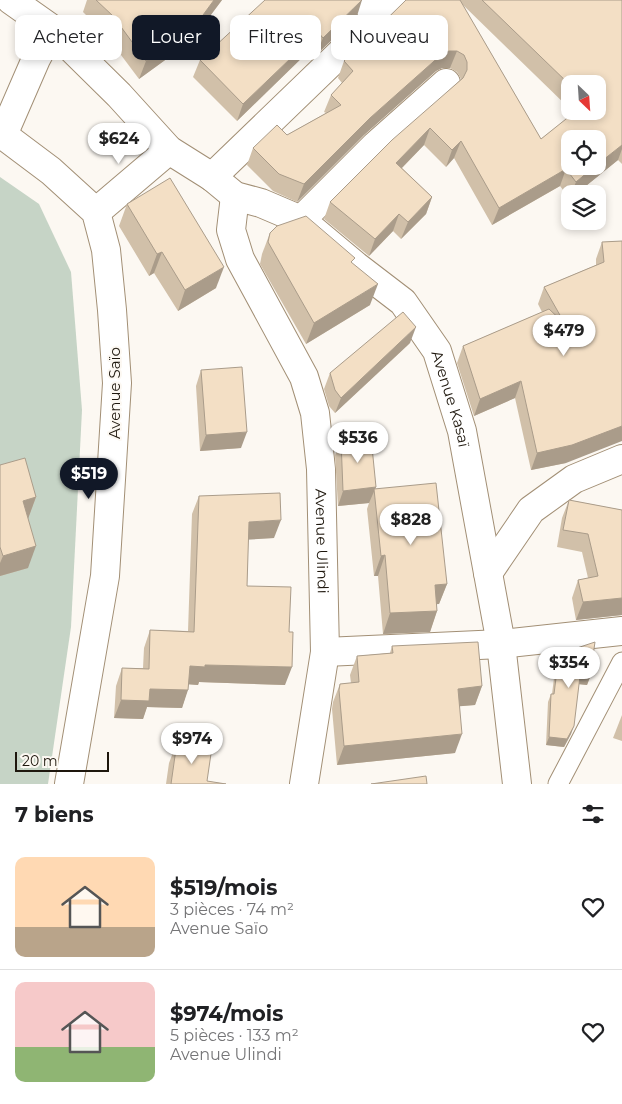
<!DOCTYPE html>
<html lang="fr">
<meta charset="utf-8">
<style>
body{margin:0;font-family:Montserrat,sans-serif;background:#f6f6f6;color:#202124;height:100vh;display:flex;flex-direction:column;font-size:19px;white-space:nowrap}
*{box-sizing:border-box;margin:0}
p{font-size:16px;color:#757577}
.icon{flex:none;width:28px;height:28px;fill:none;stroke:currentColor;stroke-width:2;stroke-linecap:round;stroke-linejoin:round}
.map{position:relative;height:784px;overflow:hidden}
.details{display:flex;flex-direction:column;background:#fff;flex:1}
.details>*{flex:none}
.hud{position:absolute;left:15px;top:15px;width:592px;height:45px;display:flex;gap:10px}
.needle{width:32px;rotate:155deg}
.tools{position:absolute;left:561px;top:75px;display:grid;gap:10px}
.tools a{display:grid;place-items:center;width:45px;height:45px;border-radius:10px;background:#fff;box-shadow:0 2px 8px #0003;font-size:25px}
.scale{position:absolute;left:15px;bottom:12px;width:94px;box-sizing:border-box;padding-left:5px;border:2px solid #1e170d;border-top:0;font-size:14px;line-height:18px;white-space:nowrap;color:#1e170d;-webkit-text-stroke:4px #fcf8f2;paint-order:stroke}
.price{position:absolute;translate:-50% -42px;padding:0 11px;border-radius:18px;background:#fff;color:#222;font-size:16px;line-height:32px;filter:drop-shadow(0 1px 2px #0008)}
.price::after{content:'';position:absolute;left:50%;top:30px;width:15px;height:11px;margin-left:-8px;background:inherit;clip-path:polygon(0 0,100% 0,50% 100%)}
.price.active{background:#111827;color:#fff}
ul{padding:0;list-style:none}
li{display:flex;align-items:center;gap:15px;height:125px;padding:0 15px}
li+li{border-top:1px solid #e0e0e0}
li span{display:grid;place-items:center;flex:none;width:140px;height:100px;border-radius:10px;color:#555}
li>.icon{margin-inline-start:auto}
span .icon{width:60px;height:60px;fill:#fffc;stroke-width:1}
li b{font-size:21px}
h2{display:flex;justify-content:space-between;align-items:center;height:60px;padding:0 15px;font-size:21px}
.tag{padding:0 18px;border-radius:10px;background:#fff;box-shadow:0 2px 8px #0003;font-size:18px;line-height:45px}
.tag.active{background:#111827;color:#fff}
.map>svg:first-child{display:block}
.green{fill:#c6d4c6}
.lines{fill:none;stroke-linecap:round;stroke-linejoin:round}
.service-casing{stroke:#a28f75;stroke-width:21}
.minor-casing{stroke:#a28f75;stroke-width:30}
.service{stroke:#fff;stroke-width:19}
.minor{stroke:#fff;stroke-width:28}
.wall{fill:#d1c0a9;fill-rule:evenodd}
.shaded-wall{fill:#aa9c8a}
.building{fill:#f3dfc5;stroke:#aa9c8a}
.labels{text-anchor:middle;dominant-baseline:central;stroke-width:4;stroke-linejoin:round;paint-order:stroke}
.street-label{font-size:15px;fill:#1e170d;stroke:#fcf8f2}
</style>
<div class="map">
<svg width="622" height="784" viewBox="0 0 622 784">
<rect width="100%" height="100%" fill="#fcf8f2"/>
<path class="green" d="M 0,177 L 39,204 L 71,272 L 82,410 L 71,627 L 48,784 L 0,784 Z"/>
<g class="lines">
<defs>
<path id="service" d="M 558,784 L 622,662"/>
<g id="minor">
<path id="s1" d="M 11,0 L 52,29 L 119,95 L 169,150 L 212,177 L 235,196 L 261,203 L 301,220 L 356,266 L 403,302 L 437,351 L 462,431 L 501,644 L 517,784"/>
<path d="M 379,16 L 397,0"/>
<path d="M 0,134 L 3,135 L 36,59 L 52,29"/>
<path d="M 3,135 L 51,171 L 96,212 L 106,250 L 112,310 L 117,383 L 105,576 L 69,784"/>
<path d="M 212,177 L 379,16 L 363,0"/>
<path id="s2" d="M 235,196 L 231,230 L 240,259 L 304,377 L 315,413 L 321,469 L 325,652 L 304,784"/>
<path d="M 96,212 L 169,150"/>
<path d="M 301,220 L 375,146 L 446,83"/>
<path d="M 488,573 L 531,510 L 574,479 L 622,459"/>
<path d="M 325,652 L 501,644 L 622,631"/>
</g>
</defs>
<use href="#service" class="service-casing"/>
<use href="#minor" class="minor-casing"/>
<use href="#service" class="service"/>
<use href="#minor" class="minor"/>
</g>
<g class="wall">
<path d="M 87,0 L 222,0 L 177,60 L 172,55 L 139,79 L 106,35 L 83,12 Z"/>
<path d="M 406,0 L 622,0 L 622,164 L 618,160 L 576,194 L 570,194 L 570,199 L 560,186 L 492,225 L 454,158 L 446,167 L 424,145 L 402,168 L 432,197 L 426,214 L 401,239 L 393,231 L 369,256 L 324,219 L 330,202 L 461,79 L 457,72 L 450,68 L 442,68 L 436,71 L 364,135 L 297,202 L 273,191 L 247,165 L 253,148 L 287,135 L 326,113 L 324,112 L 331,95 L 342,83 L 338,78 L 344,61 ZM 462,4 L 570,109 L 570,84 L 598,111 L 573,111 L 574,113 L 541,139 Z"/>
<path d="M 357,16 L 316,55 L 311,49 L 237,121 L 193,77 L 200,60 Z"/>
<path d="M 127,204 L 216,288 L 178,311 L 154,273 L 149,276 L 119,226 Z"/>
<path d="M 270,233 L 370,305 L 306,344 L 260,264 L 262,254 Z"/>
<path d="M 622,241 L 566,463 L 531,470 L 515,398 L 474,416 L 457,363 L 463,346 L 542,312 L 538,304 L 544,287 L 596,265 L 596,259 L 602,242 Z"/>
<path d="M 410,343 L 335,413 L 329,406 L 324,389 L 330,373 Z"/>
<path d="M 201,370 L 241,448 L 200,451 L 196,386 Z"/>
<path d="M 341,440 L 376,487 L 375,489 L 447,584 L 439,604 L 436,604 L 437,611 L 430,632 L 383,634 L 378,576 L 374,576 L 367,509 L 369,503 L 338,506 L 335,455 Z"/>
<path d="M 0,465 L 36,497 L 28,518 L 28,568 L 0,576 Z"/>
<path d="M 199,496 L 274,538 L 248,539 L 247,586 L 285,685 L 199,682 L 198,685 L 189,684 L 182,708 L 147,707 L 143,719 L 114,718 L 116,686 L 122,668 L 143,668 L 144,648 L 150,630 L 188,631 L 192,514 Z"/>
<path d="M 569,500 L 622,510 L 622,615 L 576,620 L 572,598 L 578,580 L 588,578 L 582,552 L 557,547 L 562,518 Z"/>
<path d="M 392,646 L 482,686 L 475,705 L 459,706 L 455,753 L 337,765 L 332,709 L 333,702 L 340,684 L 351,683 L 350,675 L 357,656 L 390,653 Z"/>
<path d="M 559,654 L 590,677 L 587,685 L 579,684 L 571,734 L 564,747 L 546,745 L 548,702 L 551,694 L 552,694 L 556,662 Z"/>
<path d="M 622,715 L 622,741 L 613,738 Z"/>
<path d="M 177,742 L 207,781 L 226,784 L 166,784 L 169,763 Z"/>
</g>
<g class="shaded-wall">
<path d="M 214,0 L 222,0 L 177,60 L 184,41 Z"/>
<path d="M 362,0 L 357,16 L 316,55 L 323,38 Z"/>
<path d="M 318,32 L 311,49 L 237,121 L 243,104 Z"/>
<path d="M 179,37 L 172,55 L 139,79 L 146,61 Z"/>
<path d="M 449,51 L 457,51 L 450,68 L 442,68 L 436,71 L 364,135 L 297,202 L 304,184 L 370,118 L 442,54 Z"/>
<path d="M 430,128 L 424,145 L 390,180 L 396,163 Z"/>
<path d="M 461,141 L 454,158 L 446,167 L 452,150 Z"/>
<path d="M 622,145 L 622,149 L 618,160 L 576,194 L 571,194 L 576,182 L 595,166 L 598,166 L 598,164 Z"/>
<path d="M 566,169 L 560,186 L 492,225 L 499,208 Z"/>
<path d="M 432,197 L 426,214 L 401,239 L 408,222 Z"/>
<path d="M 399,214 L 393,231 L 369,256 L 375,239 Z"/>
<path d="M 162,252 L 154,273 L 149,276 L 157,254 Z"/>
<path d="M 224,267 L 216,288 L 178,311 L 185,290 Z"/>
<path d="M 378,284 L 370,305 L 306,344 L 314,323 Z"/>
<path d="M 416,327 L 410,343 L 335,413 L 341,398 Z"/>
<path d="M 521,381 L 515,398 L 474,416 L 480,399 Z"/>
<path d="M 622,426 L 622,441 L 566,463 L 531,470 L 537,453 Z"/>
<path d="M 247,432 L 241,448 L 200,451 L 206,435 Z"/>
<path d="M 376,487 L 369,503 L 338,506 L 343,491 Z"/>
<path d="M 36,497 L 28,519 L 23,501 Z"/>
<path d="M 281,520 L 274,538 L 242,540 L 249,522 Z"/>
<path d="M 36,546 L 28,568 L 0,576 L 0,563 L 3,556 Z"/>
<path d="M 385,555 L 378,576 L 374,576 L 381,556 Z"/>
<path d="M 447,584 L 439,604 L 427,605 L 435,585 Z"/>
<path d="M 622,598 L 622,615 L 576,620 L 583,602 Z"/>
<path d="M 437,611 L 430,632 L 383,634 L 390,613 Z"/>
<path d="M 205,665 L 292,667 L 285,685 L 199,682 L 198,685 L 183,684 L 190,666 Z"/>
<path d="M 580,676 L 590,677 L 587,685 L 577,684 Z"/>
<path d="M 482,686 L 475,705 L 451,707 L 458,689 Z"/>
<path d="M 150,689 L 188,690 L 182,708 L 147,707 L 143,719 L 114,718 L 121,700 Z"/>
<path d="M 574,726 L 571,734 L 564,747 L 546,745 L 549,737 Z"/>
<path d="M 462,734 L 455,753 L 337,765 L 344,746 Z"/>
</g>
<g class="building">
<path d="M 96,0 L 214,0 L 184,41 L 179,37 L 146,61 L 113,16 Z"/>
<path d="M 265,0 L 362,0 L 323,38 L 318,32 L 243,104 L 200,60 Z"/>
<path d="M 406,0 L 460,0 L 541,139 L 576,111 L 598,111 L 598,84 L 570,84 L 570,85 L 482,0 L 622,0 L 622,145 L 598,164 L 598,139 L 570,139 L 570,166 L 595,166 L 576,182 L 566,169 L 499,208 L 461,141 L 452,150 L 430,128 L 396,163 L 432,197 L 408,222 L 399,214 L 375,239 L 330,202 L 392,140 L 463,78 L 467,70 L 467,62 L 464,55 L 457,51 L 449,51 L 442,54 L 370,118 L 304,184 L 279,174 L 253,148 L 277,125 L 287,135 L 341,105 L 331,95 L 353,71 L 344,61 Z"/>
<path d="M 170,178 L 224,267 L 185,290 L 162,252 L 157,254 L 127,204 Z"/>
<path d="M 306,216 L 355,258 L 351,262 L 378,284 L 314,323 L 268,242 L 270,233 L 277,226 Z"/>
<path d="M 622,241 L 622,426 L 572,445 L 537,453 L 521,381 L 480,399 L 463,346 L 549,309 L 565,324 L 544,287 L 604,262 L 602,242 Z"/>
<path d="M 403,312 L 416,327 L 341,398 L 335,390 L 330,373 Z"/>
<path d="M 242,367 L 247,432 L 206,435 L 201,370 Z"/>
<path d="M 371,437 L 376,487 L 343,491 L 341,440 Z"/>
<path d="M 25,458 L 36,497 L 23,501 L 36,546 L 3,556 L 0,547 L 0,465 Z"/>
<path d="M 436,483 L 447,584 L 435,585 L 437,611 L 390,613 L 385,555 L 381,556 L 374,489 Z"/>
<path d="M 280,493 L 281,520 L 249,522 L 247,586 L 291,587 L 289,632 L 293,632 L 292,667 L 205,665 L 205,667 L 190,666 L 188,690 L 150,689 L 149,701 L 121,700 L 122,668 L 149,669 L 150,630 L 194,632 L 199,496 Z"/>
<path d="M 569,500 L 622,510 L 622,598 L 583,602 L 578,580 L 598,576 L 588,534 L 563,530 Z"/>
<path d="M 478,642 L 482,686 L 458,689 L 462,734 L 344,746 L 339,690 L 340,684 L 359,682 L 357,656 L 393,653 L 392,646 Z"/>
<path d="M 595,642 L 590,677 L 580,676 L 574,726 L 567,739 L 549,737 L 551,694 L 554,694 L 559,654 Z"/>
<path d="M 177,742 L 212,747 L 207,781 L 226,784 L 171,784 Z"/>
<path d="M 426,776 L 427,784 L 371,784 Z"/>
</g>
<g class="labels">
<g class="street-label">
<text transform="translate(114 393) rotate(-90)">Avenue Saïo</text>
<text stroke="none"><textPath href="#s1" startOffset="610">Avenue Kasaï</textPath></text>
<text stroke="none"><textPath href="#s2" startOffset="365">Avenue Ulindi</textPath></text>
</g>
</g>
</svg>
<div class="tools">
<a><svg class="needle" viewBox="-14 -14 28 28"><path d="M0-13l5 13h-10z" fill="#e53935"/><path d="M0 13l5-13h-10z" fill="#757577"/></svg></a>
<a><svg class="icon" aria-label="locate" viewBox="0 0 24 24"><circle cx="12" cy="12" r="6"/><path d="M12 2v4M12 18v4M2 12h4M18 12h4"/></svg></a>
<a><svg class="icon" aria-label="layers" viewBox="0 0 24 24"><path d="M12 4l9 5-9 5-9-5zM3 14l9 5 9-5"/></svg></a>
</div>
<div class="scale">20 m</div>
<b class="price" style="left:119px;top:165px">$624</b>
<b class="price" style="left:564px;top:357px">$479</b>
<b class="price" style="left:358px;top:464px">$536</b>
<b class="price active" style="left:89px;top:500px">$519</b>
<b class="price" style="left:411px;top:546px">$828</b>
<b class="price" style="left:569px;top:689px">$354</b>
<b class="price" style="left:192px;top:765px">$974</b>
<div class="hud">
<a class="tag">Acheter</a>
<a class="tag active">Louer</a>
<a class="tag">Filtres</a>
<a class="tag">Nouveau</a>
</div>
</div>
<section class="details">
<h2>7 biens<svg class="icon" aria-label="filters" viewBox="0 0 24 24"><path d="M4 7h16M4 17h16"/><circle cx="9" cy="7" r="2"/><circle cx="15" cy="17" r="2"/></svg></h2>
<ul>
<li><span style="background:linear-gradient(#ffd9b3 70%,#b9a48a 0)"><svg class="icon" aria-label="home" viewBox="0 0 24 24"><path d="M3 11l9-7 9 7M6 9v11h12V9"/></svg></span><div><b>$519/mois</b><p>3 pièces · 74 m²</p><p>Avenue Saïo</p></div><svg class="icon" aria-label="heart" viewBox="0 0 24 24"><path d="M12 20l-8-8c-3-5 5-10 8-4 3-6 11-1 8 4z"/></svg></li>
<li><span style="background:linear-gradient(#f6c9c9 65%,#8fb573 0)"><svg class="icon" aria-label="home" viewBox="0 0 24 24"><path d="M3 11l9-7 9 7M6 9v11h12V9"/></svg></span><div><b>$974/mois</b><p>5 pièces · 133 m²</p><p>Avenue Ulindi</p></div><svg class="icon" aria-label="heart" viewBox="0 0 24 24"><path d="M12 20l-8-8c-3-5 5-10 8-4 3-6 11-1 8 4z"/></svg></li>
</ul>
</section>
